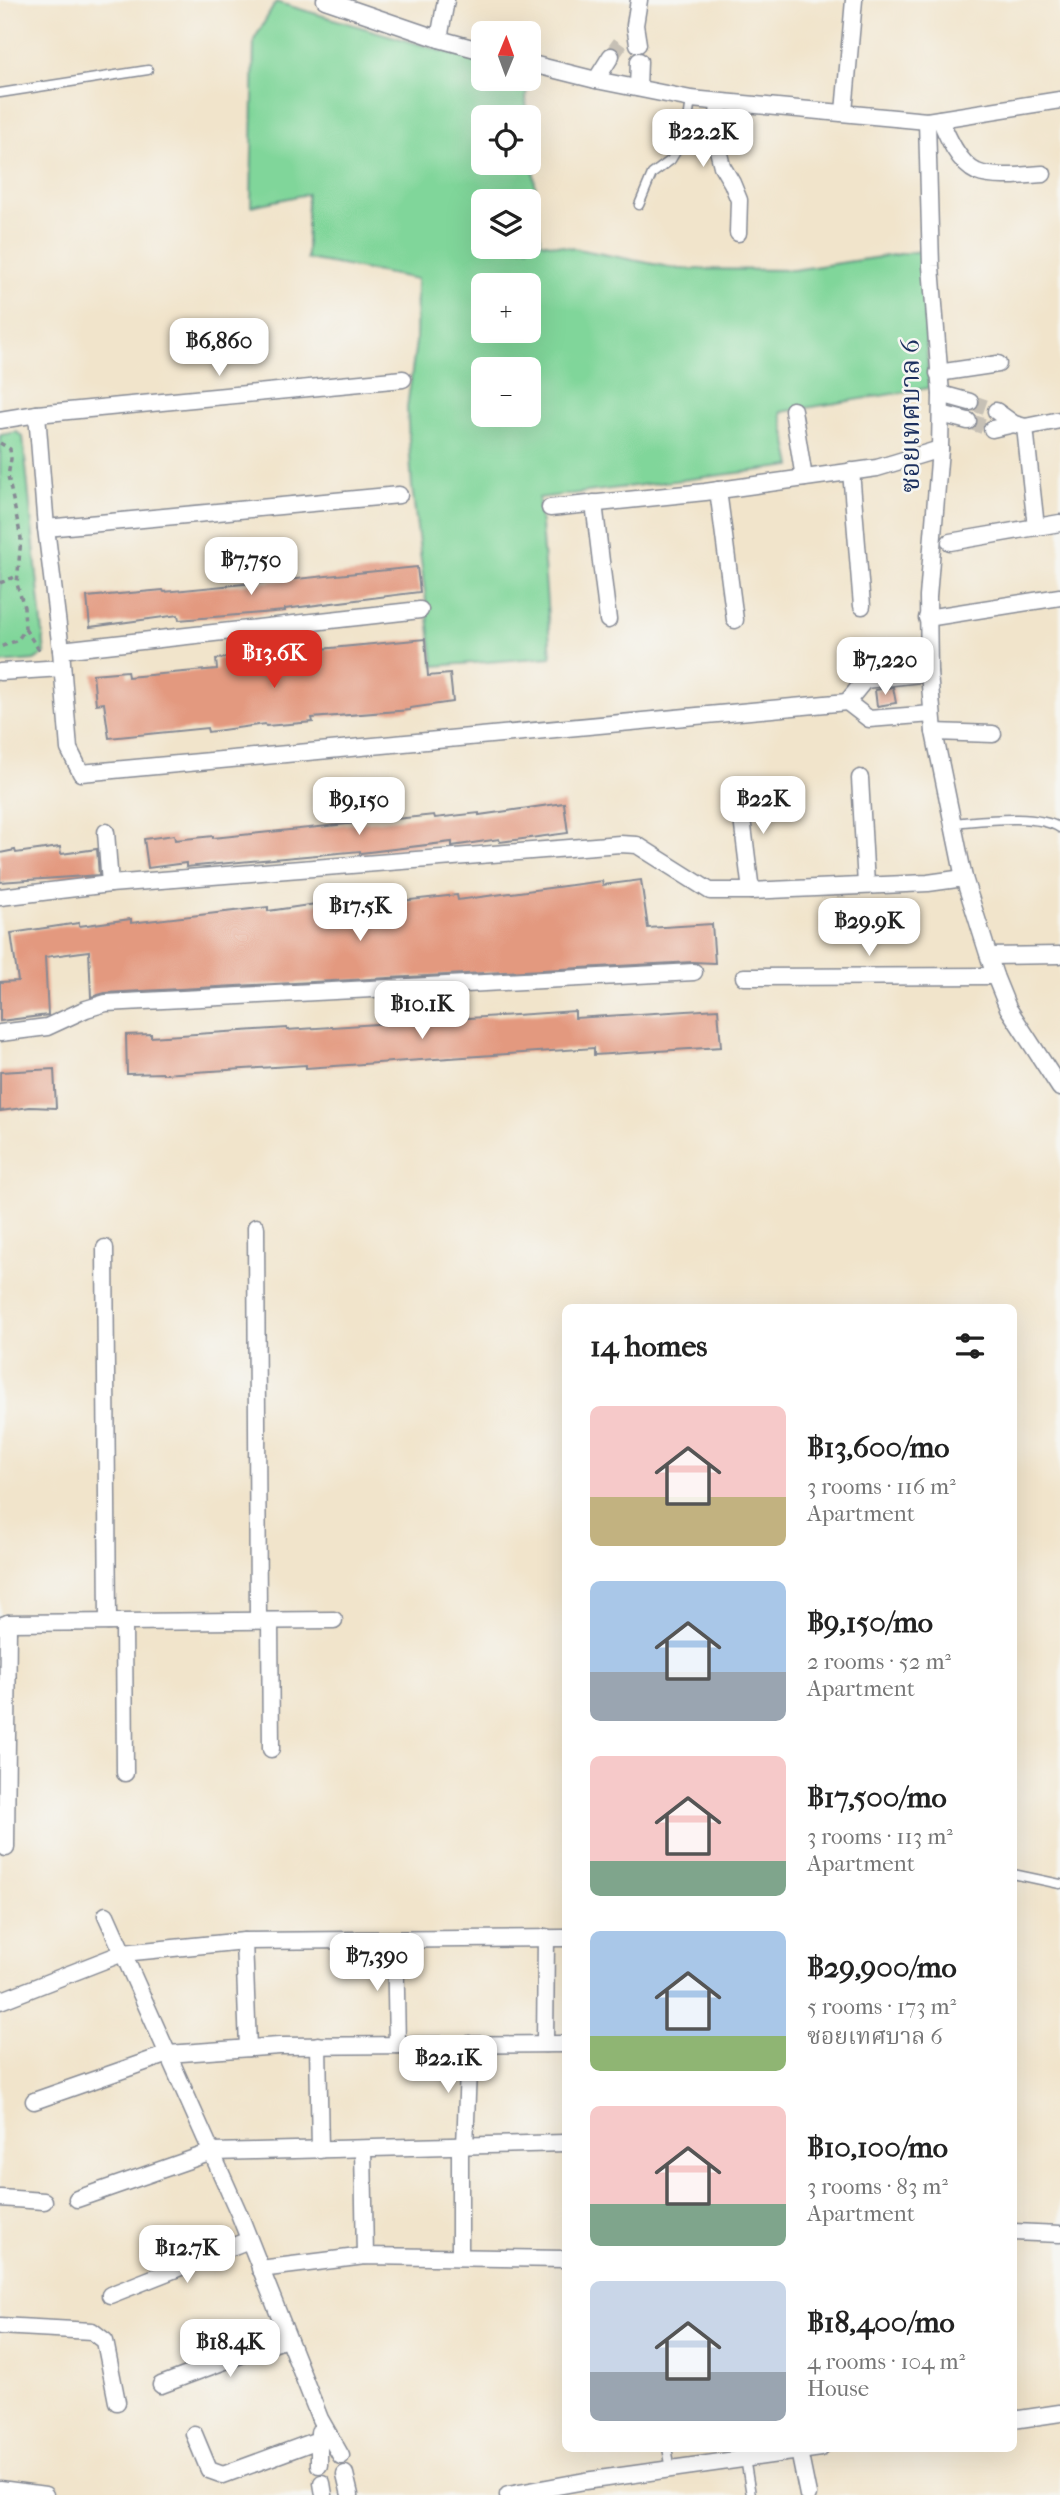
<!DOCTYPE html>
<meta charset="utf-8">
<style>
body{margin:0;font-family:"IM FELL French Canon","Noto Serif Thai",serif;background:#f2f2f2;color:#222;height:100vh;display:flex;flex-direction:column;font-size:26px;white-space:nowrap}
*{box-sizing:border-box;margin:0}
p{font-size:23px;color:#767676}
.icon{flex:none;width:38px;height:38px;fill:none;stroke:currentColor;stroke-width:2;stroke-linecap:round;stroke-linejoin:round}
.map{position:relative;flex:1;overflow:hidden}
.drawer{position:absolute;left:562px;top:1304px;width:455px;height:1148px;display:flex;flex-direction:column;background:#fff;border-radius:10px;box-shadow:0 7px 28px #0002}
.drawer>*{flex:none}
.needle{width:46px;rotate:1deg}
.buttons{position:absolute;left:471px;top:21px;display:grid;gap:14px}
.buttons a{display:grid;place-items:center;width:70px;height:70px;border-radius:10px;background:#fff;box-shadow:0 7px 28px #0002;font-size:35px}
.price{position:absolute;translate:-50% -60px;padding:0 16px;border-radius:14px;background:#fff;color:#222;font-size:23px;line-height:46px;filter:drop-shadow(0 2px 4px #0008)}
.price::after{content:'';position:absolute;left:50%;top:42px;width:21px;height:16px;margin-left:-10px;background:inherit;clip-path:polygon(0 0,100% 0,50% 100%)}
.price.current{background:#d93025;color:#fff}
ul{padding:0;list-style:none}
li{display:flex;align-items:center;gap:21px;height:175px;padding:0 28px}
li span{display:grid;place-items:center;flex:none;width:196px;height:140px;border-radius:10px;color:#555}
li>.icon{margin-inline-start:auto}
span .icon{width:84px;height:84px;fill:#fffc;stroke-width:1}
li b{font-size:30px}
h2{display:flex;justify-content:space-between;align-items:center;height:84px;padding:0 28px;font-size:30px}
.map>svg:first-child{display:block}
.green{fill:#80d69a;stroke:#4e827c;stroke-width:2;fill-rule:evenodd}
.building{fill:#e3997f}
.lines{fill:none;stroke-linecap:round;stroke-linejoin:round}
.street-tunnel{stroke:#c6c0b5;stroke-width:16;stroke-dasharray:16 8;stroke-linecap:butt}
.lane-casing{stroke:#868a94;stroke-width:11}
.street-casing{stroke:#868a94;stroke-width:19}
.path{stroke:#868a94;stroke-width:3.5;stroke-dasharray:5 5;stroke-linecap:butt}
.lane{stroke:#fff;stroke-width:8}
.street{stroke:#fff;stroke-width:16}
.labels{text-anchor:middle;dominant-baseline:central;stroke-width:5;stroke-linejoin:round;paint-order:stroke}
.street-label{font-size:26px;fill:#1b2f5e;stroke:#f6f6f2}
</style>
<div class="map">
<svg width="1060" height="2495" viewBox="0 0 1060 2495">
<rect width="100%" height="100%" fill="#f6f6f2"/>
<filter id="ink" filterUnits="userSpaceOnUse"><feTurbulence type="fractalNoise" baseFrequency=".0143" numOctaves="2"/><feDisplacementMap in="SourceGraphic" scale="14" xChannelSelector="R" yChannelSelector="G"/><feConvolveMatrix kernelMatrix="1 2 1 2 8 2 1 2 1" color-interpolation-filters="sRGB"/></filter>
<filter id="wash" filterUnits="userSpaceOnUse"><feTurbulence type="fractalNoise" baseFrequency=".00686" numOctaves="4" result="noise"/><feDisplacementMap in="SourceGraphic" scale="28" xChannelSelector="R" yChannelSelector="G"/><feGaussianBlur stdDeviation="1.57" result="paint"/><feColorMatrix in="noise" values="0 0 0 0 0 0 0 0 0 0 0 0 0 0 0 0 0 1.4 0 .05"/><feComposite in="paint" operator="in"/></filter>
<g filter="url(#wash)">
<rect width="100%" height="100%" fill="#f1e4cb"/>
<g class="green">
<path d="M 276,2 L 483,63 L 483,79 L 527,79 L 526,100 L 527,117 L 483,117 L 483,163 L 528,163 L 529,127 L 541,242 L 679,269 L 793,270 L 921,251 L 929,388 L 781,412 L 792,466 L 539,498 L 551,657 L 434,666 L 412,487 L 407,408 L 416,342 L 417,279 L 307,259 L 307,194 L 251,206 L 254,40 ZM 483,201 L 528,201 L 528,247 L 483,247 ZM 483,285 L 528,285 L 528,331 L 483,331 ZM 483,369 L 528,369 L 528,415 L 483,415 Z"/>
<path d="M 17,432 L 23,437 L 45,654 L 34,660 L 0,663 L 0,435 Z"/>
</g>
<g id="blocks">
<g class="building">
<path d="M 417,567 L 420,592 L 285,609 L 285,611 L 179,620 L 178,615 L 90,627 L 87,597 L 163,590 L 164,592 Z"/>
<path d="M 425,639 L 428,676 L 450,674 L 453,702 L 410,708 L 410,710 L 312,718 L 313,722 L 266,726 L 265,724 L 208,732 L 207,728 L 109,738 L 104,703 L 96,704 L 93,674 L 127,671 L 128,677 L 217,669 L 216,659 Z"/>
<path d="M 893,687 L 896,703 L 877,706 L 875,690 Z"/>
<path d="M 564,803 L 568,833 L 500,842 L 499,839 L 452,846 L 452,842 L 360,853 L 360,851 L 186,867 L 186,863 L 148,868 L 144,839 L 174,835 L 175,840 L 213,836 L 213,838 L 434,815 L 435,818 L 479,813 L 479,815 Z"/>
<path d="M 60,847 L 61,854 L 97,849 L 99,875 L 0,882 L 0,853 L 15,850 L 16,853 Z"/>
<path d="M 641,880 L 648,928 L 712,924 L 715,963 L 693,962 L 105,993 L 91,997 L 89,951 L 45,957 L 48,1015 L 0,1021 L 0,982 L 18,981 L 11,933 L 79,923 L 79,926 L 131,919 L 131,923 L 268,907 L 268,911 L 322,903 L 323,907 L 363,902 L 363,905 L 457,895 L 458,900 L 602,881 L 603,885 Z"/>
<path d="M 718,1009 L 721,1047 L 594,1055 L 594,1048 L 306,1068 L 306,1065 L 163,1074 L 163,1073 L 127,1074 L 126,1035 L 151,1034 L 151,1037 L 287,1028 L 287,1030 L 575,1011 L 575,1018 Z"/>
<path d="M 54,1069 L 56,1108 L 30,1107 L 0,1111 L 0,1072 Z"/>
</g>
</g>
</g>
<g filter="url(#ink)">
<use href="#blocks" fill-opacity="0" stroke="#868a94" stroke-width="2"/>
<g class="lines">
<g class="street-tunnel">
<path d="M 611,56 L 622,41"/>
<path d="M 970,402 L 996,411"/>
<path d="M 968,421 L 992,429"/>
</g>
<defs>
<g id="lane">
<path d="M 0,93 L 148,70"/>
<path d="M 639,205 L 652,174 L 671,160 L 686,135 L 691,99"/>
<path d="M 951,823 C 980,821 1036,813 1060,828"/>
<path d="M 1013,1874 L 1060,1884"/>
<path d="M 667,2448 L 671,2469"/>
<path d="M 745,2458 L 751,2495"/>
</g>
<g id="street">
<path d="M 325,0 L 439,39 L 483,51"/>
<path d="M 439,39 L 446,0"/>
<path d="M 638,44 L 635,25 L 639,0"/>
<path d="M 528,63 L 596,80 L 691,99 L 927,121 L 1060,100"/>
<path d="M 596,80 L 611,56"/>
<path d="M 638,88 L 639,61"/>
<path d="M 719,103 L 716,142 L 722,166 L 732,183 L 739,200 L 738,233"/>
<path d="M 844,112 L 854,0"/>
<path d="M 940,119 C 947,136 959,164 977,172 C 994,179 1025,175 1043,174"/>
<path d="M 927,121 L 931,266 L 941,394 L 940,449 L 928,597 L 929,673 L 934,732 L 964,878 L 995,976 L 1008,1008 L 1060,1088"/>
<path d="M 938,373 L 998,364"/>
<path d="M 941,394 L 970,402"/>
<path d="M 793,410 L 804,478"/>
<path d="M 996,411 L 1014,424 L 1025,427 L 1036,527"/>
<path d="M 37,414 L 46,528 L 61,650 L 69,749 L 81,773 L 847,702"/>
<path d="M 941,414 L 968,421"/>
<path d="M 0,420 L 37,414 L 403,379"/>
<path d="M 1025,427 L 1060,420"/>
<path d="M 992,429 L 1014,424"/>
<path d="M 851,471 L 862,606"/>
<path d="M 718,490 L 735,620"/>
<path d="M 594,503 L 608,620"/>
<path d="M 550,508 L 705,492 L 877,468 L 940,449"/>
<path d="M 46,528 L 399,495"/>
<path d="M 950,542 L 1060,523"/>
<path d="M 927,618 L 1060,597"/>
<path d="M 61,650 L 420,610"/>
<path d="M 0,672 L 62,668"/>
<path d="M 847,702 L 865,680 L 929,673"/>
<path d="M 847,702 L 869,719 L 932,714"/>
<path d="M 934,732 L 993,734"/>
<path d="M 860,778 L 866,885"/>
<path d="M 738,786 L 751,891"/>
<path d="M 106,832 L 110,884"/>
<path d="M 0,897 L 110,884 L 620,844 L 637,845 L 710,891 L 751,891 L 928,883 L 964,878"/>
<path d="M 989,956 L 1060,955"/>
<path d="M 744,977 L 995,976"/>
<path d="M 0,1033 L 47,1027 L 86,1009 L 106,1003 L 694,972"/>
<path d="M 256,1227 L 258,1619"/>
<path d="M 105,1248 L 108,1622"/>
<path d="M 270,1621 L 271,1749"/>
<path d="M 124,1623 L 125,1773"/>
<path d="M 0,1626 L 8,1623 L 334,1620"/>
<path d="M 6,1848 L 8,1623"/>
<path d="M 106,1915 L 240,2216 L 320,2419 L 341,2456"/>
<path d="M 395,1940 L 397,2045"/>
<path d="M 244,1941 L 248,2048"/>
<path d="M 0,2001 L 123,1953 L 244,1941 L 565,1938"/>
<path d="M 545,2044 L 546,1937"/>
<path d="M 318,2045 L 320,2150"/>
<path d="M 34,2101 L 168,2054 L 279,2046 L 565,2044"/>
<path d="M 465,2146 L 469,2044"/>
<path d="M 363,2149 L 365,2256"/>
<path d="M 0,2198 L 44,2201"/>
<path d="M 77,2199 L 212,2152 L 565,2143"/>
<path d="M 1013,2232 L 1060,2234"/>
<path d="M 460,2257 L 460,2147"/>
<path d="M 260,2269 L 365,2256 L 565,2259"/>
<path d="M 110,2295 L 249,2240"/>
<path d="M 0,2326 L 92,2331 L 105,2341 L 117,2402"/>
<path d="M 161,2385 L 286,2338"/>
<path d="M 1013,2420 L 1060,2413"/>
<path d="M 194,2434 L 209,2470 L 223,2475 L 329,2436"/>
<path d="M 799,2451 L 808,2495"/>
<path d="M 319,2465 L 319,2432"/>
<path d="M 345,2474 L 350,2495"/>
<path d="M 322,2483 L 324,2495"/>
<path d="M 0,2489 L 45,2495"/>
<path d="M 508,2495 L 585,2481 L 821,2448"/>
</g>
</defs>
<use href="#lane" class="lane-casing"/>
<use href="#street" class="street-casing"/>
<g class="path">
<path d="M 0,443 L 10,449 L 11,459 L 8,476 L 21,538 L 17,584 L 24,607 L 25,629 L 18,640 L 0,647"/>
<path d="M 0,583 L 17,576"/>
<path d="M 25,629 L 39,650"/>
</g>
<use href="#lane" class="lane"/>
<use href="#street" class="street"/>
</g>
</g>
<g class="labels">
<g class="street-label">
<text transform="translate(910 416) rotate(-90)">ซอยเทศบาล 6</text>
</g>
</g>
</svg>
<div class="buttons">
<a><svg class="needle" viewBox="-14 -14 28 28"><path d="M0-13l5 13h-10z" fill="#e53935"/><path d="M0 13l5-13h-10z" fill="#767676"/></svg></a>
<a><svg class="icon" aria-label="locate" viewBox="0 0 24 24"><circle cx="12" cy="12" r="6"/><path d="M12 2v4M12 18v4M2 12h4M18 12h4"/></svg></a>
<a><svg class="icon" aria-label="layers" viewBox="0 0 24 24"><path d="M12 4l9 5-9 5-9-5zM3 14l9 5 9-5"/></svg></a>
<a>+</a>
<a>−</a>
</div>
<b class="price" style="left:703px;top:169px">฿22.2K</b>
<b class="price" style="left:219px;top:378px">฿6,860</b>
<b class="price" style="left:251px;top:597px">฿7,750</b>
<b class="price current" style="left:274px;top:690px">฿13.6K</b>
<b class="price" style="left:885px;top:697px">฿7,220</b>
<b class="price" style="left:763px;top:836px">฿22K</b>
<b class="price" style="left:359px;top:837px">฿9,150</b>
<b class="price" style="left:360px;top:943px">฿17.5K</b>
<b class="price" style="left:869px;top:958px">฿29.9K</b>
<b class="price" style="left:422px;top:1041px">฿10.1K</b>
<b class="price" style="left:377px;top:1993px">฿7,390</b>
<b class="price" style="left:448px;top:2095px">฿22.1K</b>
<b class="price" style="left:187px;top:2285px">฿12.7K</b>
<b class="price" style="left:230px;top:2379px">฿18.4K</b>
<section class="drawer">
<h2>14 homes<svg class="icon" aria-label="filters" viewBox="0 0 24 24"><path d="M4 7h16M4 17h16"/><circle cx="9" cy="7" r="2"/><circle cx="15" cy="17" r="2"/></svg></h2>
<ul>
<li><span style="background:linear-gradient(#f6c9c9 65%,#c2b280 0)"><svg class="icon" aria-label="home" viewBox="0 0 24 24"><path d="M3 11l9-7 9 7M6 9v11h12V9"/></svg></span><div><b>฿13,600/mo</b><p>3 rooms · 116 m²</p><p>Apartment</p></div></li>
<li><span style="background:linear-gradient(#a9c7e8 65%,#9aa5b1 0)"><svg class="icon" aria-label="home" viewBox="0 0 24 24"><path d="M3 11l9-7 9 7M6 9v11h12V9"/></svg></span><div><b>฿9,150/mo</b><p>2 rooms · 52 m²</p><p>Apartment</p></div></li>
<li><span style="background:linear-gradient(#f6c9c9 75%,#7fa58c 0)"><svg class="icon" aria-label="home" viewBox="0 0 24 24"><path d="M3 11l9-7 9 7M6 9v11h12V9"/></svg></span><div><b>฿17,500/mo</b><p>3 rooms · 113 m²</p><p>Apartment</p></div></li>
<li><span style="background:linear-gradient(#a9c7e8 75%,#8fb573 0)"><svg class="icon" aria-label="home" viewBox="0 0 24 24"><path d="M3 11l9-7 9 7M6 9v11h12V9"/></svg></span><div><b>฿29,900/mo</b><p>5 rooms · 173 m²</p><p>ซอยเทศบาล 6</p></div></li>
<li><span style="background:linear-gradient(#f6c9c9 70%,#7fa58c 0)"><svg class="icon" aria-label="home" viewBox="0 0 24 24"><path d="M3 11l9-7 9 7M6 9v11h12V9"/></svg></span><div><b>฿10,100/mo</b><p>3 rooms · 83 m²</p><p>Apartment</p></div></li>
<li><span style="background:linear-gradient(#c9d6e8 65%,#9aa5b1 0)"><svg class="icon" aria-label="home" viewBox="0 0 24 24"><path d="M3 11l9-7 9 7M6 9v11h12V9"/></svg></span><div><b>฿18,400/mo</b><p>4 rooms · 104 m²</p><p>House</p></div></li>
</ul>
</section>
</div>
